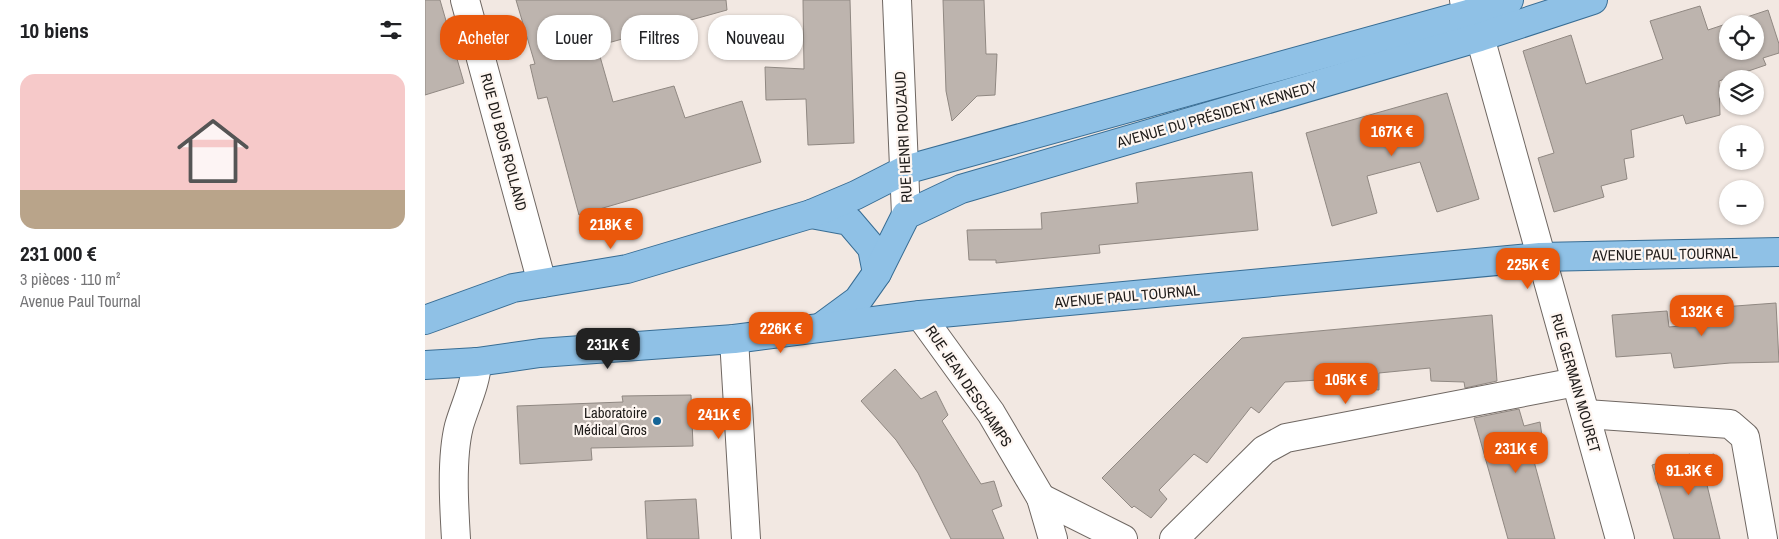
<!DOCTYPE html>
<html lang="fr">
<meta charset="utf-8">
<style>
body{margin:0;font-family:"Archivo Narrow",sans-serif;background:#f2f2f2;color:#202124;height:100vh;display:flex;flex-direction:column;font-size:19px;white-space:nowrap}
*{box-sizing:border-box;margin:0}
p{font-size:16px;color:#757577}
.icon{flex:none;width:28px;height:28px;fill:none;stroke:currentColor;stroke-width:2;stroke-linecap:round;stroke-linejoin:round}
.map{position:relative;flex:1;overflow:hidden}
.panel{display:flex;flex-direction:column;background:#fff;width:425px}
.panel>*{flex:none}
.hud{position:absolute;left:15px;top:15px;width:475px;height:45px;display:flex;gap:10px}
.fabs{position:absolute;left:1294px;top:15px;display:grid;gap:10px}
.fabs a{display:grid;place-items:center;width:45px;height:45px;border-radius:50%;background:#fff;box-shadow:0 1px 4px #0004;font-size:25px}
.price{position:absolute;translate:-50% -42px;padding:0 11px;border-radius:10px;background:#ea580c;color:#fff;font-size:16px;line-height:32px;filter:drop-shadow(0 1px 2px #0008)}
.price::after{content:'';position:absolute;left:50%;top:30px;width:15px;height:11px;margin-left:-8px;background:inherit;clip-path:polygon(0 0,100% 0,50% 100%)}
.price.on{background:#222;color:#fff}
ul{padding:0;list-style:none}
li{display:grid;align-content:center;gap:10px;height:265px;padding:0 20px}
li+li{border-top:1px solid #e0e0e0}
li span{display:grid;place-items:center;height:155px;border-radius:15px;color:#555}
li>.icon{margin-inline-start:auto}
span .icon{width:90px;height:90px;fill:#fffc;stroke-width:1}
li b{font-size:21px}
h2{display:flex;justify-content:space-between;align-items:center;height:60px;padding:0 20px;font-size:21px}
.pill{padding:0 18px;border-radius:20px;background:#fff;box-shadow:0 1px 4px #0004;font-size:18px;line-height:45px}
.pill.on{background:#ea580c;color:#fff}
main{display:flex;flex:1;min-height:0}
.map>svg:first-child{display:block}
.building{fill:#bdb4ae;stroke:#908882;fill-rule:evenodd}
.lines{fill:none;stroke-linecap:round;stroke-linejoin:round}
.minor-casing{stroke:#6f6762;stroke-width:30}
.major-casing{stroke:#386d94;stroke-width:30}
.minor{stroke:#fff;stroke-width:28}
.major{stroke:#8fc1e6;stroke-width:28}
.poi-dot{fill:#166597;stroke:#fef6f1;stroke-width:2}
.labels{text-anchor:middle;dominant-baseline:central;stroke-width:4.5;stroke-linejoin:round;paint-order:stroke}
.street-label{font-size:15px;fill:#1f1c1a;stroke:#fef6f1}
.poi-label{font-size:15px;fill:#1f1c1a;stroke:#fef6f1;text-anchor:end}
</style>
<main>
<section class="panel">
<h2>10 biens<svg class="icon" aria-label="filters" viewBox="0 0 24 24"><path d="M4 7h16M4 17h16"/><circle cx="9" cy="7" r="2"/><circle cx="15" cy="17" r="2"/></svg></h2>
<ul>
<li><span style="background:linear-gradient(#f6c9c9 75%,#b9a48a 0)"><svg class="icon" aria-label="home" viewBox="0 0 24 24"><path d="M3 11l9-7 9 7M6 9v11h12V9"/></svg></span><div><b>231 000 €</b><p>3 pièces · 110 m²</p><p>Avenue Paul Tournal</p></div></li>
</ul>
</section>
<div class="map">
<svg width="1354" height="539" viewBox="0 0 1354 539">
<rect width="100%" height="100%" fill="#f2e8e2"/>
<g class="building">
<path d="M 0,0 L 15,0 L 39,83 L 0,95 Z"/>
<path d="M 91,0 L 301,0 L 302,10 L 172,46 L 188,102 L 249,86 L 260,118 L 317,101 L 336,162 L 154,215 L 122,97 L 113,99 L 105,65 L 110,64 Z"/>
<path d="M 378,0 L 425,0 L 429,143 L 383,145 L 381,99 L 341,100 L 340,67 L 379,69 Z"/>
<path d="M 518,0 L 559,0 L 561,54 L 572,54 L 570,95 L 552,96 L 527,121 L 521,91 Z"/>
<path d="M 1275,6 L 1283,30 L 1343,10 L 1354,44 L 1354,53 L 1338,58 L 1341,65 L 1294,81 L 1295,115 L 1261,124 L 1258,115 L 1206,130 L 1209,157 L 1199,159 L 1202,179 L 1176,186 L 1179,197 L 1129,212 L 1113,158 L 1129,153 L 1098,51 L 1146,35 L 1161,84 L 1238,59 L 1225,21 ZM 1302,24 L 1330,24 L 1330,51 L 1302,51 Z"/>
<path d="M 1022,93 L 1054,199 L 1012,212 L 995,162 L 942,176 L 952,213 L 907,226 L 881,133 Z"/>
<path d="M 827,172 L 833,230 L 674,245 L 675,253 L 571,263 L 571,260 L 544,260 L 542,230 L 617,229 L 616,213 L 713,203 L 711,183 Z"/>
<path d="M 1351,303 L 1354,362 L 1305,363 L 1249,368 L 1246,353 L 1191,357 L 1187,315 L 1242,311 L 1244,327 L 1298,322 L 1297,307 Z"/>
<path d="M 1067,315 L 1072,381 L 1040,388 L 1039,382 L 1006,381 L 1005,368 L 954,373 L 954,390 L 927,388 L 927,378 L 860,382 L 834,413 L 826,407 L 782,463 L 769,454 L 734,490 L 742,499 L 726,518 L 709,506 L 707,508 L 677,478 L 817,338 Z"/>
<path d="M 470,369 L 496,399 L 511,391 L 523,415 L 517,421 L 556,484 L 569,481 L 577,506 L 567,510 L 579,539 L 526,539 L 493,473 L 471,440 L 436,401 Z"/>
<path d="M 266,395 L 268,446 L 166,448 L 167,460 L 95,464 L 92,406 L 198,402 L 197,396 Z"/>
<path d="M 1094,409 L 1099,426 L 1115,422 L 1119,450 L 1107,454 L 1130,539 L 1083,539 L 1049,418 Z"/>
<path d="M 1265,454 L 1267,459 L 1289,454 L 1293,481 L 1282,485 L 1295,539 L 1249,539 L 1227,465 Z"/>
<path d="M 271,499 L 274,539 L 222,539 L 220,501 Z"/>
</g>
<g class="lines">
<defs>
<g id="minor">
<path d="M 40,0 L 117,283"/>
<path d="M 472,0 L 481,215"/>
<path d="M 1039,0 L 1055,37 L 1195,539"/>
<path d="M 495,315 L 566,413 L 616,498 L 628,539"/>
<path d="M 309,339 L 321,539"/>
<path d="M 1161,414 L 1305,424 L 1320,437 L 1338,539"/>
<path d="M 616,498 L 698,539"/>
<path d="M 31,539 C 29,506 26,458 34,426 C 40,405 51,384 52,362"/>
<path d="M 749,539 L 839,450 L 861,438 L 1151,382"/>
</g>
<g id="major">
<path d="M 386,214 L 424,221 L 447,248 L 452,273"/>
<path d="M 0,320 L 88,288 L 202,269 L 386,214 L 431,195 L 480,170 L 1043,14 L 1084,0"/>
<path d="M 399,325 L 433,300 L 452,273 L 481,215 L 536,189 L 1055,37 L 1168,0"/>
<path d="M 0,365 L 52,362 L 115,353 L 309,339 L 495,315 L 1115,257 L 1354,252"/>
</g>
</defs>
<use href="#minor" class="minor-casing"/>
<use href="#major" class="major-casing"/>
<use href="#minor" class="minor"/>
<use href="#major" class="major"/>
</g>
<circle class="poi-dot" cx="232" cy="421" r="5"/>
<g class="labels">
<g class="street-label">
<text transform="translate(792 114) rotate(-16)">AVENUE DU PRÉSIDENT KENNEDY</text>
<text transform="translate(478 137) rotate(-93)">RUE HENRI ROUZAUD</text>
<text transform="translate(79 142) rotate(75)">RUE DU BOIS ROLLAND</text>
<text transform="translate(1240 254) rotate(-1)">AVENUE PAUL TOURNAL</text>
<text transform="translate(702 296) rotate(-5)">AVENUE PAUL TOURNAL</text>
<text transform="translate(1151 383) rotate(74)">RUE GERMAIN MOURET</text>
<text transform="translate(544 386) rotate(56)">RUE JEAN DESCHAMPS</text>
</g>
<g class="poi-label">
<text x="222" y="412">Laboratoire<tspan x="222" dy="17">Médical Gros</tspan></text>
</g>
</g>
</svg>
<div class="fabs">
<a><svg class="icon" aria-label="locate" viewBox="0 0 24 24"><circle cx="12" cy="12" r="6"/><path d="M12 2v4M12 18v4M2 12h4M18 12h4"/></svg></a>
<a><svg class="icon" aria-label="layers" viewBox="0 0 24 24"><path d="M12 4l9 5-9 5-9-5zM3 14l9 5 9-5"/></svg></a>
<a>+</a>
<a>−</a>
</div>
<b class="price" style="left:967px;top:157px">167K €</b>
<b class="price" style="left:186px;top:250px">218K €</b>
<b class="price" style="left:1103px;top:290px">225K €</b>
<b class="price" style="left:1277px;top:337px">132K €</b>
<b class="price" style="left:356px;top:354px">226K €</b>
<b class="price on" style="left:183px;top:370px">231K €</b>
<b class="price" style="left:921px;top:405px">105K €</b>
<b class="price" style="left:294px;top:440px">241K €</b>
<b class="price" style="left:1091px;top:474px">231K €</b>
<b class="price" style="left:1264px;top:496px">91.3K €</b>
<div class="hud">
<a class="pill on">Acheter</a>
<a class="pill">Louer</a>
<a class="pill">Filtres</a>
<a class="pill">Nouveau</a>
</div>
</div>
</main>
